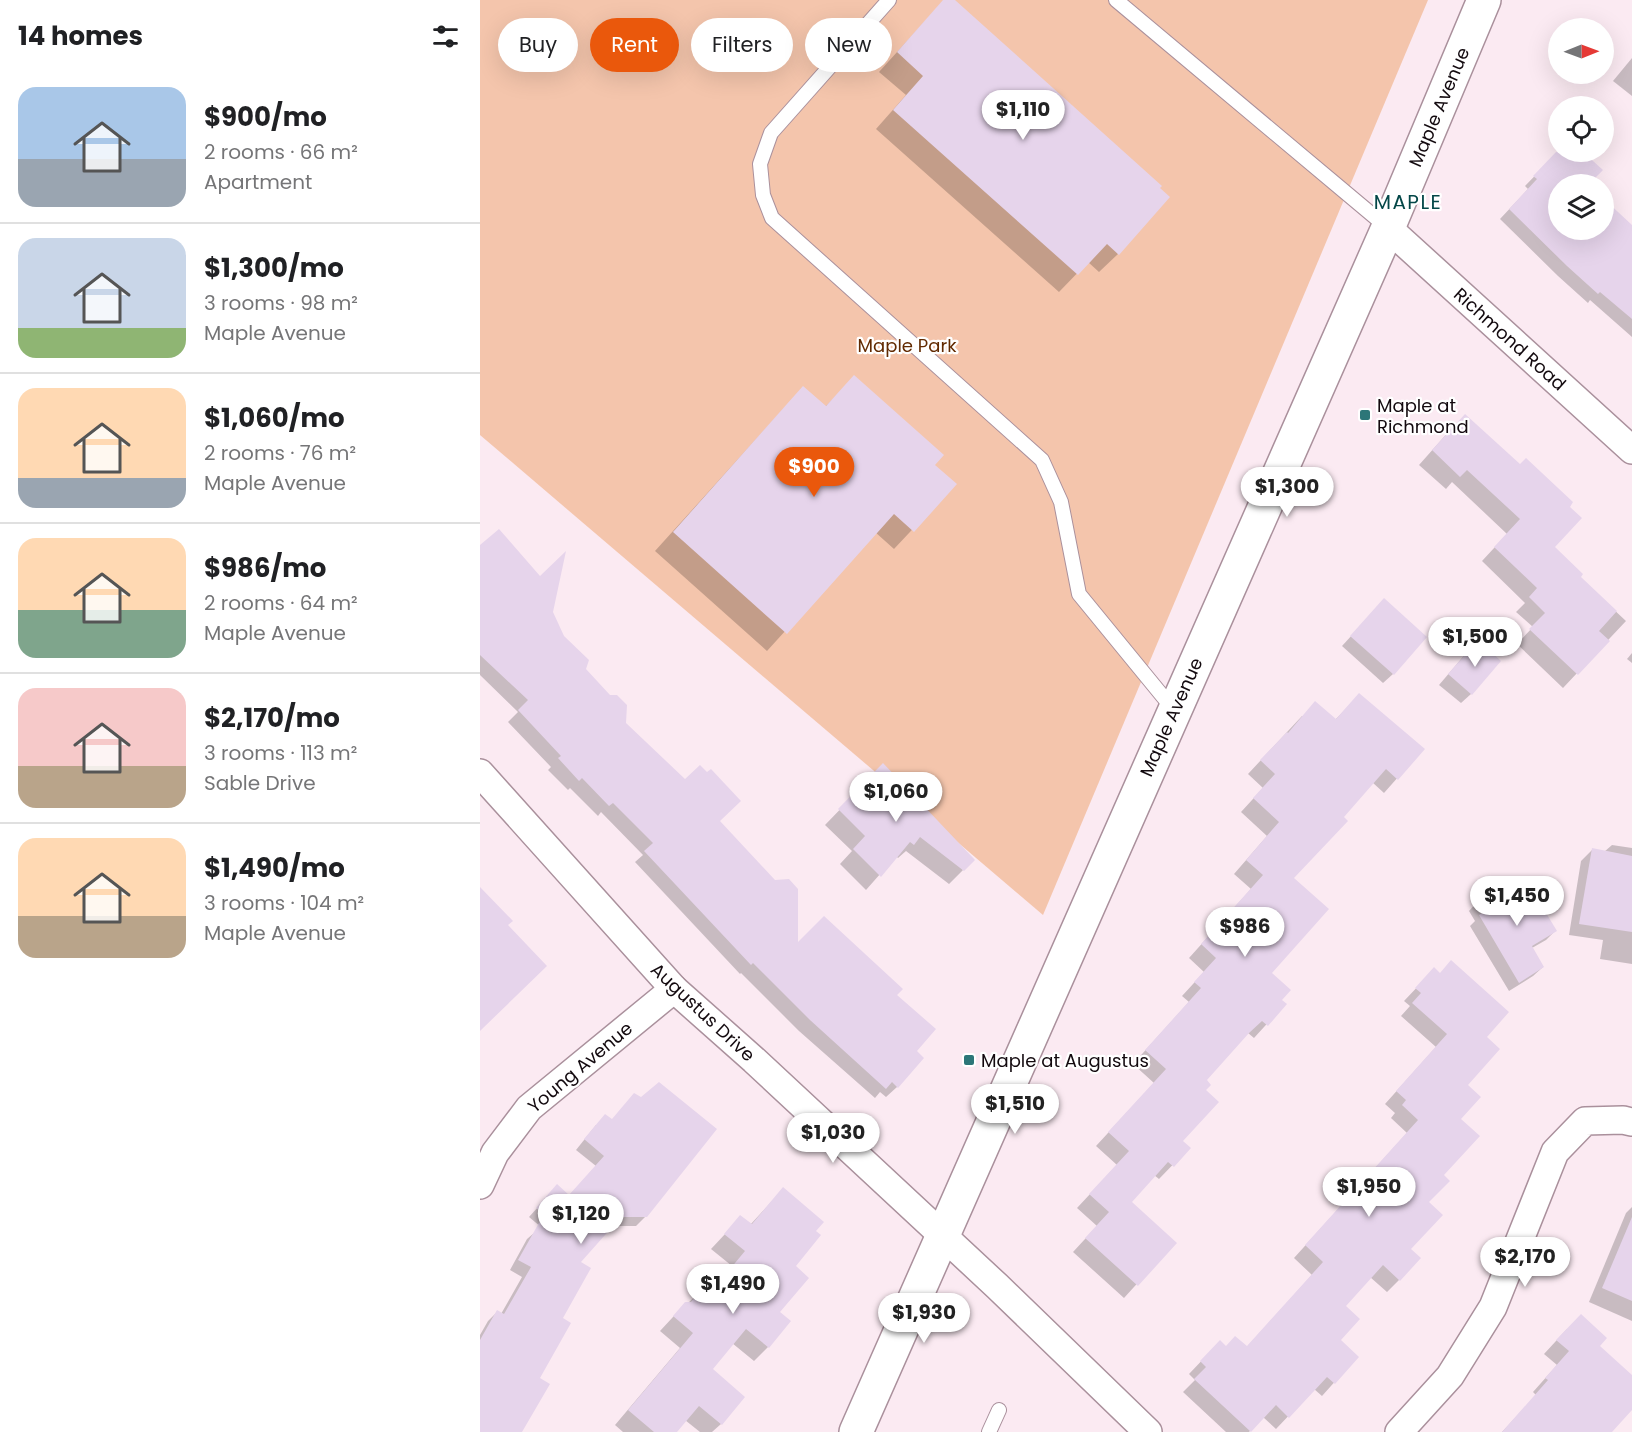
<!DOCTYPE html>
<meta charset="utf-8">
<style>
body{margin:0;font-family:Poppins,sans-serif;background:#f2f2f2;color:#202124;height:100vh;display:flex;flex-direction:column;font-size:22px;white-space:nowrap}
*{box-sizing:border-box;margin:0}
p{font-size:20px;color:#757577}
.icon{flex:none;width:33px;height:33px;fill:none;stroke:currentColor;stroke-width:2;stroke-linecap:round;stroke-linejoin:round}
.map{position:relative;flex:1;overflow:hidden}
.sheet{display:flex;flex-direction:column;background:#fff;width:480px}
.sheet>*{flex:none}
.banner{position:absolute;left:18px;top:18px;width:570px;height:54px;display:flex;gap:12px}
.needle{width:39px;rotate:89deg}
.tools{position:absolute;left:1068px;top:18px;display:grid;gap:12px}
.tools a{display:grid;place-items:center;width:66px;height:66px;border-radius:50%;background:#fff;box-shadow:0 6px 24px #0002;font-size:30px}
.price{position:absolute;translate:-50% -51px;padding:0 14px;border-radius:21px;background:#fff;color:#222;font-size:20px;line-height:39px;filter:drop-shadow(0 2px 3px #0008)}
.price::after{content:'';position:absolute;left:50%;top:36px;width:18px;height:14px;margin-left:-9px;background:inherit;clip-path:polygon(0 0,100% 0,50% 100%)}
.price.selected{background:#ea580c;color:#fff}
ul{padding:0;list-style:none}
li{display:flex;align-items:center;gap:18px;height:150px;padding:0 18px}
li+li{border-top:2px solid #e0e0e0}
li span{display:grid;place-items:center;flex:none;width:168px;height:120px;border-radius:18px;color:#555}
li>.icon{margin-inline-start:auto}
span .icon{width:72px;height:72px;fill:#fffc;stroke-width:1}
li b{font-size:26px}
h2{display:flex;justify-content:space-between;align-items:center;height:72px;padding:0 18px;font-size:26px}
.tag{padding:0 21px;border-radius:27px;background:#fff;box-shadow:0 6px 24px #0002;font-size:21px;line-height:54px}
.tag.selected{background:#ea580c;color:#fff}
main{display:flex;flex:1;min-height:0}
.map>svg:first-child{display:block}
.green{fill:#f4c5ac}
.shadow{fill:#0003}
.building{fill:#e6d4eb}
.lines{fill:none;stroke-linecap:round;stroke-linejoin:round}
.service-casing{stroke:#aa909c;stroke-width:16}
.minor-casing{stroke:#aa909c;stroke-width:30}
.secondary-casing{stroke:#aa909c;stroke-width:36}
.service{stroke:#fff;stroke-width:14}
.minor{stroke:#fff;stroke-width:27}
.secondary{stroke:#fff;stroke-width:33}
.poi-dot{fill:#2c7678;stroke:#fff;stroke-width:2}
.labels{text-anchor:middle;dominant-baseline:central;stroke-width:4.5;stroke-linejoin:round;paint-order:stroke}
.street-label{font-size:18px;fill:#130a0f;stroke:#fff}
.park-label{font-size:18px;fill:#622a01;stroke:#fff}
.poi-label{font-size:18px;fill:#130a0f;stroke:#fff;text-anchor:start}
.neighbourhood-label{font-size:20px;letter-spacing:1.5px;fill:#044748;stroke:#fff}
</style>
<main>
<section class="sheet">
<h2>14 homes<svg class="icon" aria-label="filters" viewBox="0 0 24 24"><path d="M4 7h16M4 17h16"/><circle cx="9" cy="7" r="2"/><circle cx="15" cy="17" r="2"/></svg></h2>
<ul>
<li><span style="background:linear-gradient(#a9c7e8 60%,#9aa5b1 0)"><svg class="icon" aria-label="home" viewBox="0 0 24 24"><path d="M3 11l9-7 9 7M6 9v11h12V9"/></svg></span><div><b>$900/mo</b><p>2 rooms · 66 m²</p><p>Apartment</p></div></li>
<li><span style="background:linear-gradient(#c9d6e8 75%,#8fb573 0)"><svg class="icon" aria-label="home" viewBox="0 0 24 24"><path d="M3 11l9-7 9 7M6 9v11h12V9"/></svg></span><div><b>$1,300/mo</b><p>3 rooms · 98 m²</p><p>Maple Avenue</p></div></li>
<li><span style="background:linear-gradient(#ffd9b3 75%,#9aa5b1 0)"><svg class="icon" aria-label="home" viewBox="0 0 24 24"><path d="M3 11l9-7 9 7M6 9v11h12V9"/></svg></span><div><b>$1,060/mo</b><p>2 rooms · 76 m²</p><p>Maple Avenue</p></div></li>
<li><span style="background:linear-gradient(#ffd9b3 60%,#7fa58c 0)"><svg class="icon" aria-label="home" viewBox="0 0 24 24"><path d="M3 11l9-7 9 7M6 9v11h12V9"/></svg></span><div><b>$986/mo</b><p>2 rooms · 64 m²</p><p>Maple Avenue</p></div></li>
<li><span style="background:linear-gradient(#f6c9c9 65%,#b9a48a 0)"><svg class="icon" aria-label="home" viewBox="0 0 24 24"><path d="M3 11l9-7 9 7M6 9v11h12V9"/></svg></span><div><b>$2,170/mo</b><p>3 rooms · 113 m²</p><p>Sable Drive</p></div></li>
<li><span style="background:linear-gradient(#ffd9b3 65%,#b9a48a 0)"><svg class="icon" aria-label="home" viewBox="0 0 24 24"><path d="M3 11l9-7 9 7M6 9v11h12V9"/></svg></span><div><b>$1,490/mo</b><p>3 rooms · 104 m²</p><p>Maple Avenue</p></div></li>
</ul>
</section>
<div class="map">
<svg width="1152" height="1432" viewBox="0 0 1152 1432">
<rect width="100%" height="100%" fill="#fbeaf2"/>
<path class="green" d="M 0,0 L 948,0 L 563,915 L 0,435 Z"/>
<g class="shadow">
<path d="M 464,0 L 472,0 L 638,254 L 619,272 L 608,262 L 579,292 L 396,129 L 426,95 L 399,72 Z"/>
<path d="M 1152,58 L 1152,96 L 1133,81 Z"/>
<path d="M 1087,152 L 1101,152 L 1121,170 L 1107,184 L 1078,184 L 1078,230 L 1124,230 L 1124,200 L 1152,226 L 1152,337 L 1110,300 L 1108,303 L 1078,276 L 1020,219 L 1048,189 L 1045,186 L 1073,157 L 1078,161 Z"/>
<path d="M 374,377 L 453,465 L 475,484 L 414,549 L 395,532 L 287,651 L 175,551 L 305,407 L 345,407 Z"/>
<path d="M 971,429 L 1099,577 L 1146,621 L 1083,688 L 1037,644 L 1053,627 L 1036,612 L 1045,603 L 1002,561 L 1027,534 L 972,482 L 966,489 L 939,465 Z"/>
<path d="M 0,547 L 72,613 L 83,637 L 104,670 L 144,723 L 239,821 L 317,945 L 415,995 L 435,1051 L 417,1087 L 406,1097 L 400,1092 L 395,1098 L 319,1031 L 261,973 L 260,974 L 155,862 L 163,855 L 121,812 L 118,816 L 90,788 L 88,790 L 68,770 L 71,767 L 28,722 L 38,712 L 0,675 Z"/>
<path d="M 895,610 L 913,674 L 903,683 L 862,646 Z"/>
<path d="M 988,651 L 991,694 L 981,703 L 959,685 Z"/>
<path d="M 1152,653 L 1152,663 L 1147,659 Z"/>
<path d="M 879,695 L 943,749 L 904,793 L 892,782 L 811,878 L 790,973 L 800,1000 L 805,1004 L 774,1038 L 768,1033 L 725,1081 L 724,1090 L 701,1142 L 709,1148 L 679,1179 L 674,1175 L 649,1203 L 694,1243 L 644,1298 L 593,1252 L 617,1226 L 597,1208 L 637,1165 L 616,1146 L 674,1083 L 653,1064 L 709,1002 L 702,996 L 724,972 L 709,958 L 771,889 L 754,874 L 787,836 L 761,812 L 783,788 L 768,774 L 822,716 L 855,720 Z"/>
<path d="M 403,765 L 483,870 L 469,884 L 426,851 L 418,858 L 416,856 L 386,890 L 360,864 L 372,851 L 345,825 Z"/>
<path d="M 1132,845 L 1152,848 L 1152,964 L 1120,959 L 1123,940 L 1089,935 L 1101,861 L 1112,850 L 1124,852 Z"/>
<path d="M 1034,896 L 1075,931 L 1066,940 L 1052,948 L 1063,967 L 1053,976 L 1029,991 L 990,926 L 995,921 L 989,911 L 998,901 Z"/>
<path d="M 942,982 L 1005,1037 L 986,1086 L 979,1119 L 962,1175 L 947,1203 L 928,1249 L 919,1280 L 907,1292 L 890,1277 L 863,1306 L 858,1340 L 877,1357 L 842,1396 L 834,1389 L 796,1429 L 783,1417 L 769,1432 L 746,1432 L 703,1392 L 715,1380 L 709,1374 L 728,1354 L 745,1347 L 766,1348 L 832,1275 L 814,1258 L 927,1133 L 911,1118 L 915,1113 L 905,1104 L 956,1047 L 921,1016 L 930,1006 L 924,1001 Z"/>
<path d="M 116,1125 L 166,1216 L 156,1226 L 131,1226 L 99,1263 L 41,1432 L 0,1432 L 0,1335 L 8,1321 L 17,1312 L 21,1314 L 42,1277 L 30,1270 L 47,1239 L 61,1227 L 49,1217 L 68,1196 L 89,1196 L 116,1166 L 96,1150 Z"/>
<path d="M 303,1189 L 334,1231 L 314,1266 L 288,1347 L 274,1361 L 252,1343 L 231,1369 L 241,1424 L 232,1432 L 220,1432 L 205,1420 L 195,1432 L 143,1432 L 135,1425 L 200,1348 L 180,1331 L 205,1304 L 208,1303 L 223,1289 L 229,1294 L 252,1266 L 231,1249 L 261,1217 L 270,1225 Z"/>
<path d="M 1152,1207 L 1152,1321 L 1109,1302 L 1146,1213 Z"/>
<path d="M 1087,1329 L 1118,1346 L 1152,1377 L 1152,1408 L 1129,1432 L 1022,1432 L 1056,1395 L 1053,1392 L 1077,1365 L 1064,1354 Z"/>
</g>
<g class="building">
<path d="M 463,0 L 475,0 L 682,186 L 680,188 L 690,197 L 639,255 L 627,244 L 598,275 L 413,110 L 443,76 L 417,52 Z"/>
<path d="M 1076,152 L 1103,152 L 1123,170 L 1109,184 L 1078,184 L 1078,230 L 1124,230 L 1124,199 L 1152,225 L 1152,319 L 1120,292 L 1118,294 L 1087,266 L 1029,209 L 1057,179 L 1053,176 Z"/>
<path d="M 374,375 L 464,455 L 455,465 L 477,484 L 434,532 L 414,514 L 307,634 L 193,532 L 323,386 L 346,406 Z"/>
<path d="M 985,414 L 1040,464 L 1046,458 L 1093,502 L 1090,507 L 1102,518 L 1075,547 L 1103,574 L 1101,577 L 1137,611 L 1119,631 L 1130,641 L 1098,675 L 1049,629 L 1065,613 L 1049,597 L 1057,588 L 1014,547 L 1040,519 L 987,470 L 980,477 L 952,450 Z"/>
<path d="M 19,529 L 60,576 L 86,551 L 73,612 L 84,636 L 109,660 L 106,669 L 130,695 L 137,695 L 147,705 L 146,723 L 205,779 L 220,765 L 227,772 L 231,769 L 261,801 L 240,821 L 295,880 L 309,879 L 318,889 L 318,942 L 344,916 L 423,989 L 417,995 L 456,1029 L 437,1051 L 444,1058 L 418,1088 L 412,1082 L 406,1089 L 330,1020 L 273,963 L 271,965 L 164,851 L 173,843 L 133,803 L 129,806 L 102,778 L 99,781 L 78,758 L 81,756 L 38,710 L 48,700 L 0,655 L 0,545 Z"/>
<path d="M 904,598 L 947,637 L 914,675 L 870,636 Z"/>
<path d="M 998,640 L 1021,661 L 992,695 L 968,674 Z"/>
<path d="M 879,693 L 945,749 L 918,780 L 906,769 L 864,817 L 868,821 L 814,878 L 849,909 L 792,973 L 811,990 L 802,1000 L 807,1004 L 788,1026 L 782,1021 L 769,1033 L 727,1080 L 731,1085 L 726,1090 L 739,1102 L 703,1141 L 711,1148 L 694,1167 L 688,1162 L 652,1202 L 697,1243 L 658,1286 L 605,1238 L 629,1212 L 609,1194 L 649,1151 L 628,1132 L 686,1069 L 665,1050 L 721,988 L 714,982 L 736,958 L 721,944 L 783,875 L 766,860 L 799,822 L 773,798 L 795,774 L 780,760 L 807,732 L 808,733 L 835,701 L 856,719 Z"/>
<path d="M 403,763 L 495,860 L 484,871 L 440,837 L 434,845 L 430,842 L 401,877 L 373,849 L 385,836 L 358,809 Z"/>
<path d="M 1112,848 L 1152,856 L 1152,932 L 1099,924 Z"/>
<path d="M 1027,882 L 1034,894 L 1049,885 L 1077,931 L 1052,946 L 1064,967 L 1039,983 L 999,915 L 1004,912 L 997,900 Z"/>
<path d="M 0,887 L 33,921 L 28,925 L 67,966 L 0,1031 Z"/>
<path d="M 971,960 L 1029,1012 L 1007,1037 L 1020,1049 L 988,1085 L 1001,1097 L 981,1119 L 1000,1136 L 964,1175 L 970,1181 L 949,1202 L 963,1215 L 931,1249 L 941,1258 L 920,1281 L 903,1265 L 866,1306 L 880,1319 L 861,1340 L 879,1357 L 855,1384 L 847,1377 L 809,1418 L 796,1405 L 771,1432 L 714,1379 L 726,1367 L 720,1361 L 740,1340 L 746,1346 L 755,1336 L 767,1346 L 843,1262 L 825,1245 L 938,1120 L 922,1105 L 926,1100 L 916,1091 L 967,1034 L 932,1003 L 941,993 L 935,988 L 954,967 L 960,973 Z"/>
<path d="M 179,1082 L 237,1129 L 167,1217 L 141,1217 L 101,1262 L 111,1268 L 83,1318 L 91,1323 L 60,1378 L 70,1384 L 42,1432 L 0,1432 L 0,1340 L 17,1310 L 24,1314 L 51,1267 L 38,1260 L 64,1214 L 56,1208 L 77,1184 L 89,1195 L 124,1156 L 104,1139 L 125,1114 L 132,1119 L 154,1093 L 161,1097 Z"/>
<path d="M 303,1187 L 344,1222 L 336,1231 L 341,1235 L 316,1266 L 329,1278 L 300,1312 L 311,1321 L 289,1348 L 266,1329 L 233,1369 L 265,1397 L 242,1425 L 219,1406 L 197,1432 L 174,1432 L 148,1410 L 213,1333 L 193,1316 L 205,1302 L 211,1302 L 223,1287 L 230,1293 L 265,1251 L 244,1234 L 260,1215 L 272,1224 Z"/>
<path d="M 1152,1217 L 1152,1301 L 1122,1288 Z"/>
<path d="M 1101,1314 L 1127,1338 L 1120,1346 L 1152,1375 L 1152,1410 L 1132,1432 L 1022,1432 L 1068,1380 L 1065,1378 L 1089,1351 L 1076,1340 Z"/>
</g>
<g class="lines">
<defs>
<g id="service">
<path d="M 409,0 L 291,133 L 280,164 L 283,195 L 292,218 L 562,460 L 581,502 L 599,594 L 694,710"/>
<path d="M 636,0 L 908,228"/>
<path d="M 509,1432 L 519,1410"/>
</g>
<g id="minor">
<path d="M 908,228 L 1152,450"/>
<path d="M 0,773 L 194,989 L 274,1060 L 517,1286 L 668,1432"/>
<path d="M 0,1185 L 15,1153 L 49,1108 L 194,989"/>
<path d="M 919,1432 L 970,1376 L 1013,1307 L 1075,1152 L 1105,1121 L 1143,1120 L 1152,1122"/>
</g>
<path id="secondary" d="M 376,1432 L 908,228 L 1004,0"/>
</defs>
<use href="#service" class="service-casing"/>
<use href="#minor" class="minor-casing"/>
<use href="#secondary" class="secondary-casing"/>
<use href="#service" class="service"/>
<use href="#minor" class="minor"/>
<use href="#secondary" class="secondary"/>
</g>
<g class="poi-dot">
<rect x="879" y="409" width="12" height="12" rx="3"/>
<rect x="483" y="1054" width="12" height="12" rx="3"/>
</g>
<g class="labels">
<g class="street-label">
<text transform="translate(959 107) rotate(-67)">Maple Avenue</text>
<text transform="translate(1030 339) rotate(42)">Richmond Road</text>
<text transform="translate(691 717) rotate(-66)">Maple Avenue</text>
<text transform="translate(223 1012) rotate(43)">Augustus Drive</text>
<text transform="translate(100 1067) rotate(-40)">Young Avenue</text>
</g>
<g class="park-label">
<text x="427" y="345">Maple Park</text>
</g>
<g class="poi-label">
<text x="897" y="405">Maple at<tspan x="897" dy="21">Richmond</tspan></text>
<text x="501" y="1060">Maple at Augustus</text>
</g>
<g class="neighbourhood-label">
<text x="928" y="202">MAPLE</text>
</g>
</g>
</svg>
<div class="tools">
<a><svg class="needle" viewBox="-14 -14 28 28"><path d="M0-13l5 13h-10z" fill="#e53935"/><path d="M0 13l5-13h-10z" fill="#757577"/></svg></a>
<a><svg class="icon" aria-label="locate" viewBox="0 0 24 24"><circle cx="12" cy="12" r="6"/><path d="M12 2v4M12 18v4M2 12h4M18 12h4"/></svg></a>
<a><svg class="icon" aria-label="layers" viewBox="0 0 24 24"><path d="M12 4l9 5-9 5-9-5zM3 14l9 5 9-5"/></svg></a>
</div>
<b class="price" style="left:543px;top:141px">$1,110</b>
<b class="price selected" style="left:334px;top:498px">$900</b>
<b class="price" style="left:807px;top:518px">$1,300</b>
<b class="price" style="left:995px;top:668px">$1,500</b>
<b class="price" style="left:416px;top:823px">$1,060</b>
<b class="price" style="left:1037px;top:927px">$1,450</b>
<b class="price" style="left:765px;top:958px">$986</b>
<b class="price" style="left:535px;top:1135px">$1,510</b>
<b class="price" style="left:353px;top:1164px">$1,030</b>
<b class="price" style="left:889px;top:1218px">$1,950</b>
<b class="price" style="left:101px;top:1245px">$1,120</b>
<b class="price" style="left:1045px;top:1288px">$2,170</b>
<b class="price" style="left:253px;top:1315px">$1,490</b>
<b class="price" style="left:444px;top:1344px">$1,930</b>
<div class="banner">
<a class="tag">Buy</a>
<a class="tag selected">Rent</a>
<a class="tag">Filters</a>
<a class="tag">New</a>
</div>
</div>
</main>
